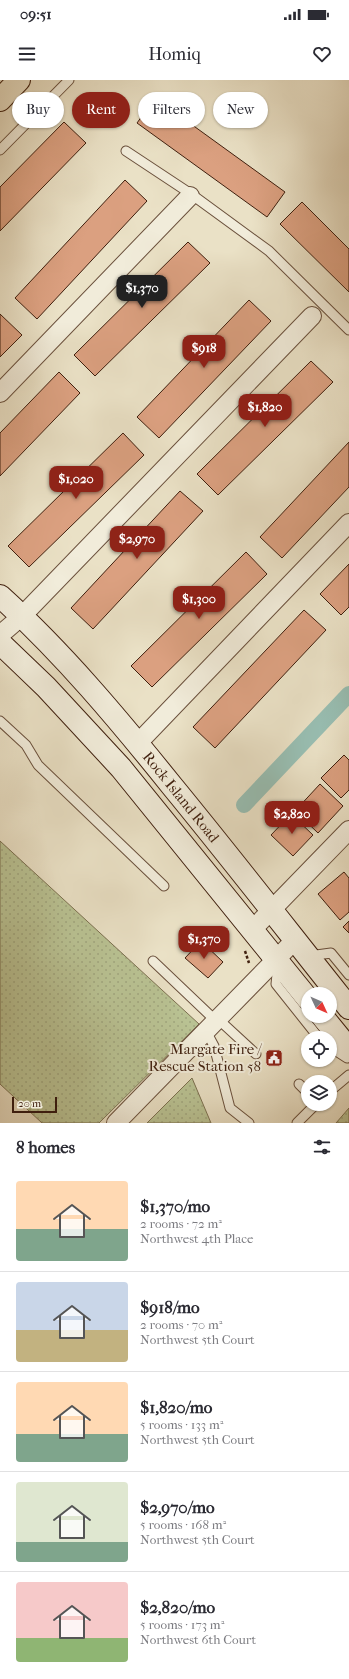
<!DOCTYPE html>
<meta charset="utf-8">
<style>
body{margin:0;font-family:"IM FELL French Canon",serif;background:#f7f7f7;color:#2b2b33;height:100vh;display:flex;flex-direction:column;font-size:15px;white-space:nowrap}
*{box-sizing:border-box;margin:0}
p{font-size:13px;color:#7c7c81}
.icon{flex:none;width:22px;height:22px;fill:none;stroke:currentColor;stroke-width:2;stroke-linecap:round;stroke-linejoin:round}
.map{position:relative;height:1043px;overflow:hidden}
.drawer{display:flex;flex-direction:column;background:#fff;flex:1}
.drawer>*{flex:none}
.top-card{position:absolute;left:12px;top:12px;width:325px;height:36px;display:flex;gap:8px}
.needle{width:26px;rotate:134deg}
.buttons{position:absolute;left:301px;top:907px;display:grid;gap:8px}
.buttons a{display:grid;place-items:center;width:36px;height:36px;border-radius:50%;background:#fff;box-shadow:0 1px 3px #0004;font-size:20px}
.scale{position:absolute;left:12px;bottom:10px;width:45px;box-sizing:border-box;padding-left:4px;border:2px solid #3f1f0e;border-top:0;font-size:11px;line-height:14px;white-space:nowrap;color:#3f1f0e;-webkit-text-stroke:3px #f1ecda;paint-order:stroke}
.price{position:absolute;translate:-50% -34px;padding:0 9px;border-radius:8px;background:#8f2418;color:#fff;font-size:13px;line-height:26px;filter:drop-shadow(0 1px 2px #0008)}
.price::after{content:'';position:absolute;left:50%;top:24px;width:12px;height:9px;margin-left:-6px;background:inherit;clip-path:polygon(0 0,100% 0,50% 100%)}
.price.active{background:#222;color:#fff}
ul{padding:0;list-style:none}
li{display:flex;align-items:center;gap:12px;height:100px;padding:0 16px}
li+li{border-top:1px solid #e1e1e2}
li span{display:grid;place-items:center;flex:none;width:112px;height:80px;border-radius:4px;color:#555}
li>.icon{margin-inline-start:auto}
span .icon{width:48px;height:48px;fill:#fffc;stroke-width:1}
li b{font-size:17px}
h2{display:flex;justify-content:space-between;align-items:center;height:48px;padding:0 16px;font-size:17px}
.pill{padding:0 14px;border-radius:18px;background:#fff;box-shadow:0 1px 3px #0004;font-size:14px;line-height:36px}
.pill.active{background:#8f2418;color:#fff}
.status{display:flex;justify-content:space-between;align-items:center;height:28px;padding:0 20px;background:#fff;direction:ltr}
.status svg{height:11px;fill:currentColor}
header{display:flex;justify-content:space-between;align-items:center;height:52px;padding:0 16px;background:#fff;font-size:18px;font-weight:600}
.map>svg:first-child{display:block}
.grass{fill:url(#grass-dots);stroke:#7c7050}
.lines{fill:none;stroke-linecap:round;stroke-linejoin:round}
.canal{stroke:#98beb2;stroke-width:16}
.building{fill:#dba080;stroke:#3f1f0e}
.service-casing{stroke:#6a503c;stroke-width:11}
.minor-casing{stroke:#6a503c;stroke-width:20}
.secondary-casing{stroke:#3f1f0e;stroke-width:24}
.primary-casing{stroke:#3f1f0e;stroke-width:24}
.path{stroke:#3f1f0e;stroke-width:2.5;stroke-dasharray:3 2;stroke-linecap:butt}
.service{stroke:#f1ecda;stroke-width:9}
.minor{stroke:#f1ecda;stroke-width:18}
.secondary{stroke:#f1ecda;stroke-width:22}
.primary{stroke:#eae1c6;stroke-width:22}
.labels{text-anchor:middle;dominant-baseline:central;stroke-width:4;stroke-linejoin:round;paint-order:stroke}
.street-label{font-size:15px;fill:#3f1f0e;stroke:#f1ecda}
.poi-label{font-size:15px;fill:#3f1f0e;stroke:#f1ecda;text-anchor:end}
</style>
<div class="status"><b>09:51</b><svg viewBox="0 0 49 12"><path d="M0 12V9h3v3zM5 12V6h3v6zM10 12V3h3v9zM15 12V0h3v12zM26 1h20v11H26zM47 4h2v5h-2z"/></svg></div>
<header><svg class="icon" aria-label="menu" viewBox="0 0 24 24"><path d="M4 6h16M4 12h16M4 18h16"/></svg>Homiq<svg class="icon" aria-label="heart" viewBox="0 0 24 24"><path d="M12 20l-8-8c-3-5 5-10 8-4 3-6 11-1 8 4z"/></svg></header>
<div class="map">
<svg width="349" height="1043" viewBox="0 0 349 1043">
<defs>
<pattern id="grass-dots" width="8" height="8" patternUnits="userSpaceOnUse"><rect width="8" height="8" fill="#b9c293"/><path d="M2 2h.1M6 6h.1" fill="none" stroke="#a0a67e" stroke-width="1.8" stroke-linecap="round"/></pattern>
</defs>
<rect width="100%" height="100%" fill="#eae1c6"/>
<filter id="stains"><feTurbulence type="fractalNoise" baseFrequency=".005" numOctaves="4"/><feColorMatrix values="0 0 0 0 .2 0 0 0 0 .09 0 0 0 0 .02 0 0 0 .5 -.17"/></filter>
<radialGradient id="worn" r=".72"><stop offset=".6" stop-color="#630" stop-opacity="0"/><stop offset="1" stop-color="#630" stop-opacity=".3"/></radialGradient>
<g class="grass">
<path d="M 0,761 L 199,944 L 99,1043 L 42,1043 L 0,1004 Z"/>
<path d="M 192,998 L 211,1043 L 147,1043 Z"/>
<path d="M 349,1028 L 349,1043 L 336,1043 Z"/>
</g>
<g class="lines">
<path class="canal" d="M 244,725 L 349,614"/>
</g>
<g class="building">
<path d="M 155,18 L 285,112 L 267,137 L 137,43 Z"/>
<path d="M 64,42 L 86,63 L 0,151 L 0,107 Z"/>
<path d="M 125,100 L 147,121 L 37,239 L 15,218 Z"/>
<path d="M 302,122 L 349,169 L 349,212 L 280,144 Z"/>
<path d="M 188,162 L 210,183 L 95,296 L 74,275 Z"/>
<path d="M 249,220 L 271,241 L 159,358 L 137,337 Z"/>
<path d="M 0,234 L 22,255 L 0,277 Z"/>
<path d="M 311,281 L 333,302 L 218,415 L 197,394 Z"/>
<path d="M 59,292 L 80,313 L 0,396 L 0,353 Z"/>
<path d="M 123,353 L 144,375 L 29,487 L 8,466 Z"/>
<path d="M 349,362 L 349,407 L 282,478 L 260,457 Z"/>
<path d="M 180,411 L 203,431 L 93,549 L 71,528 Z"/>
<path d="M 246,472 L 267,494 L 152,607 L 131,586 Z"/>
<path d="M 349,484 L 349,527 L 341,535 L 320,514 Z"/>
<path d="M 304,530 L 326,550 L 215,668 L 193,647 Z"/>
<path d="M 344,675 L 349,680 L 349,710 L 341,718 L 321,698 Z"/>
<path d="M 320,704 L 343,726 L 318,753 L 295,731 Z"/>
<path d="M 291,734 L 313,755 L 293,776 L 271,755 Z"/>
<path d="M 344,792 L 349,798 L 349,832 L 340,840 L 318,814 Z"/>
<path d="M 349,841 L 349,853 L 343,847 Z"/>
<path d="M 201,861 L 223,882 L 208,898 L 185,878 Z"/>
</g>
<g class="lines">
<defs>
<g id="service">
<path d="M 0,70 L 69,0"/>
<path d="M 126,71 L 191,114 L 269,171 L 349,250"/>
<path d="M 0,641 L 26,665 L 38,685 L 164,806"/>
<path d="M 309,876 L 331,873 L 349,895"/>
<path d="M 153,881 L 216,941"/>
<path d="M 278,885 L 276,904 L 319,958"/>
<path d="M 218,939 L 256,974"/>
<path d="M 206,951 L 214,966 L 230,1028 L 249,1043"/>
<path d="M 330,967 L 347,978"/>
<path d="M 299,1004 L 308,1013"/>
<path d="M 330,1011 L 349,995"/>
<path d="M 297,1043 L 316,1024"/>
</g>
<g id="minor">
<path d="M 0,313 L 190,116"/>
<path d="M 0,555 L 22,536 L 312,236"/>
<path d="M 138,663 L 349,443"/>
<path d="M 252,850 L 349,750"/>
<path d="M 116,1043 L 295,860"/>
</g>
<g id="secondary">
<path d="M 0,516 C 63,573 119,640 172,706 C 232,779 290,854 349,928"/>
<path d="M 0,563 L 46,607 L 121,688 L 308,919"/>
<path d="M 322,936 L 349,969"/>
</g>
<path id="primary" d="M 0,20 L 19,0"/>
</defs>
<use href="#service" class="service-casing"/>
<use href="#minor" class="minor-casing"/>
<use href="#secondary" class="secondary-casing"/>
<use href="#primary" class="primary-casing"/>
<path class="path" d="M 245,871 L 249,883"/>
<use href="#service" class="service"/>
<use href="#minor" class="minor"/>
<use href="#secondary" class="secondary"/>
<use href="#primary" class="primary"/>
</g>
<defs>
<symbol id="civic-square" viewBox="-11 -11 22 22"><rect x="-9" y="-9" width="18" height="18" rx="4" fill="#8f2418" stroke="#f1ecda"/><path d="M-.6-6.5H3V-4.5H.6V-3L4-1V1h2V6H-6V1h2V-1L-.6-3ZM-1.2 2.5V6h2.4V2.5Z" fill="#fff"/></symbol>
</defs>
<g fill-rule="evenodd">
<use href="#civic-square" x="264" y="968" width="20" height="20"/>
</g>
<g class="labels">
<g class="street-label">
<text transform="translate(181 717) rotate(51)">Rock Island Road</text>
</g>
<g class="poi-label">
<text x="261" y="969">Margate Fire /<tspan x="261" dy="17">Rescue Station 58</tspan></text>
</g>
</g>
<rect width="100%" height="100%" filter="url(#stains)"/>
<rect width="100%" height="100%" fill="url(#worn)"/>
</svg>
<div class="buttons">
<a><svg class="needle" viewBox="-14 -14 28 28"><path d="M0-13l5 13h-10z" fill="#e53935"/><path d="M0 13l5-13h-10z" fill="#7c7c81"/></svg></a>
<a><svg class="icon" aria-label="locate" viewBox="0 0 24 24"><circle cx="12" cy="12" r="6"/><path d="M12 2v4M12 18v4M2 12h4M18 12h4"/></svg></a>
<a><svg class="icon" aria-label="layers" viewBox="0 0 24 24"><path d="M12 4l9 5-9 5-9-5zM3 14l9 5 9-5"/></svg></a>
</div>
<div class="scale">20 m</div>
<b class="price active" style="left:142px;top:229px">$1,370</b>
<b class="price" style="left:204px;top:289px">$918</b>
<b class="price" style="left:265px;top:348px">$1,820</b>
<b class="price" style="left:76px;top:420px">$1,020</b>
<b class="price" style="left:137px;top:480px">$2,970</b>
<b class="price" style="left:199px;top:540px">$1,300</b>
<b class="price" style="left:292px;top:755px">$2,820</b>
<b class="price" style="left:204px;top:880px">$1,370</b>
<div class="top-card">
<a class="pill">Buy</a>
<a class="pill active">Rent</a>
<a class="pill">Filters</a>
<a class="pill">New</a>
</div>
</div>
<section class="drawer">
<h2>8 homes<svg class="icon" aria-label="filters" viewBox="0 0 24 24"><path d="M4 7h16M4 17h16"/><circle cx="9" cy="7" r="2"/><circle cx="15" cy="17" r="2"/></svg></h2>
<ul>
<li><span style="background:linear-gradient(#ffd9b3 60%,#7fa58c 0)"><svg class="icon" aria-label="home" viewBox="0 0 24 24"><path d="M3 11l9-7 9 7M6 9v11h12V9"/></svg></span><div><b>$1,370/mo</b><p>2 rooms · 72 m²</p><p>Northwest 4th Place</p></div></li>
<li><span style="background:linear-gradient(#c9d6e8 60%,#c2b280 0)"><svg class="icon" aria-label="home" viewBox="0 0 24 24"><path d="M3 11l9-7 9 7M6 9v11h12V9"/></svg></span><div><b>$918/mo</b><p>2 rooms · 70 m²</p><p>Northwest 5th Court</p></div></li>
<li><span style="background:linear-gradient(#ffd9b3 65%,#7fa58c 0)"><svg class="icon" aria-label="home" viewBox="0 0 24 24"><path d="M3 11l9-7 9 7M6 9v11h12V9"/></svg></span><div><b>$1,820/mo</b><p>5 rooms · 133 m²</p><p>Northwest 5th Court</p></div></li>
<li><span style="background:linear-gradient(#dfe7d0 75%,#7fa58c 0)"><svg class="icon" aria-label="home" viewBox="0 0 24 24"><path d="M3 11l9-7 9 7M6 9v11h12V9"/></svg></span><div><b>$2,970/mo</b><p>5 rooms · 168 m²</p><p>Northwest 5th Court</p></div></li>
<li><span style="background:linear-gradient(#f6c9c9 70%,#8fb573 0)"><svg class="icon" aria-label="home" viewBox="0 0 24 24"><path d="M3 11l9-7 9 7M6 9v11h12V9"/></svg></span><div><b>$2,820/mo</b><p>5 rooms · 173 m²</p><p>Northwest 6th Court</p></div></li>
</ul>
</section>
